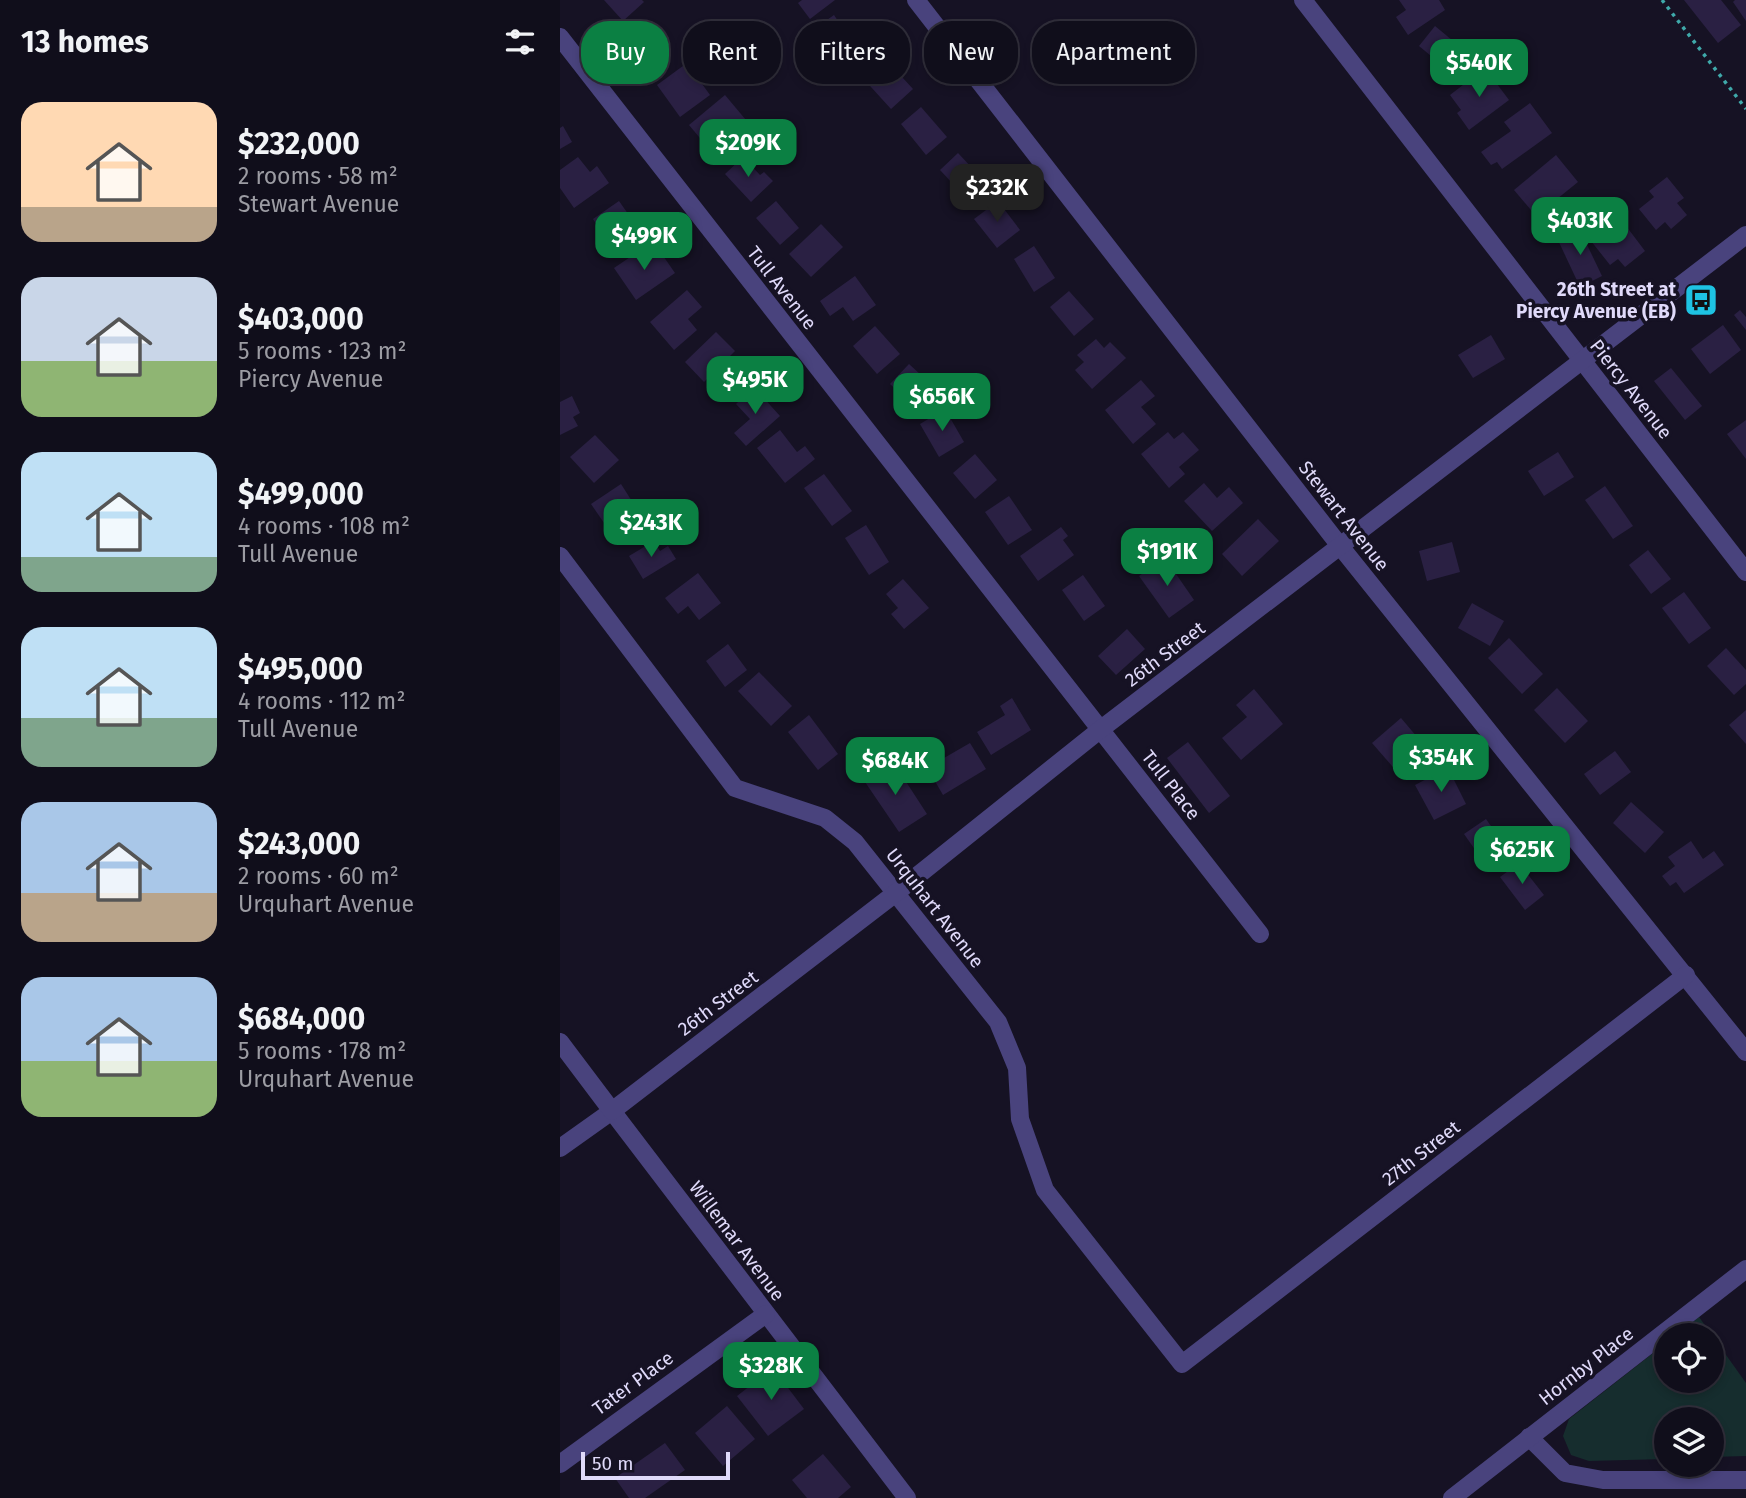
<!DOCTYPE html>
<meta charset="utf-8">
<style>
body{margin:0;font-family:"Fira Sans",sans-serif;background:#191724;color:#f1f3f6;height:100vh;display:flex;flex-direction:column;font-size:26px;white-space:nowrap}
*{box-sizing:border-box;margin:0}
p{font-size:23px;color:#9c9ca3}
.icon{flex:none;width:38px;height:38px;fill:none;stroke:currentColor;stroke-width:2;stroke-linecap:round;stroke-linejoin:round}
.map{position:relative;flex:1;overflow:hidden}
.panel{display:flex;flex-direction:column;background:#100e1b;width:560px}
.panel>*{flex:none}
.banner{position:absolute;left:21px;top:21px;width:665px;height:63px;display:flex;gap:14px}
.buttons{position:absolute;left:1094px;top:1323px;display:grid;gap:14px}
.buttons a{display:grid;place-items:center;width:70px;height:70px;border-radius:50%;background:#100e1b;box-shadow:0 4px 10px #0003,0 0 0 2px #302e3a;font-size:35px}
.scale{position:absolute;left:21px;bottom:18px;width:149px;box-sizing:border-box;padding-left:7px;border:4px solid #e0dafa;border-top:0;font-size:19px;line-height:24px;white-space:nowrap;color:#e0dafa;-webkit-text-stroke:5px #161224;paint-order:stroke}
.price{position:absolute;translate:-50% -60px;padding:0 16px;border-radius:14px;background:#0b8043;color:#fff;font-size:23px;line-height:46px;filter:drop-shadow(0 2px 4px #0008)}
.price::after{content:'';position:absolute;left:50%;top:42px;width:21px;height:16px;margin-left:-10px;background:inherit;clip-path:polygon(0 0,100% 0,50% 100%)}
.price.current{background:#222;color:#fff}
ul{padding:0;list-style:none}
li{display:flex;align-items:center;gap:21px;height:175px;padding:0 21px}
li span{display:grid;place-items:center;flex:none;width:196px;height:140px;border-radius:21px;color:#555}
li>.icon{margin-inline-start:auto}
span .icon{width:84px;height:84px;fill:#fffc;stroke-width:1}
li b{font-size:30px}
h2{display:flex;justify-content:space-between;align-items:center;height:84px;padding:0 21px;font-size:30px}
.tag{padding:0 24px;border-radius:28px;background:#100e1b;box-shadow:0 4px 10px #0003,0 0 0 2px #302e3a;font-size:24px;line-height:63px}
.tag.current{background:#0b8043;color:#fff}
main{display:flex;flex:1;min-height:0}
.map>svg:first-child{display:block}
.green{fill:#162d2e}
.building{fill:#2a2043}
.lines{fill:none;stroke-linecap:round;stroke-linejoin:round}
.path{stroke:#3fa9aa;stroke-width:3.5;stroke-dasharray:3.5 5;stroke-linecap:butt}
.minor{stroke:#49437d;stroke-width:18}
.tertiary{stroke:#49437d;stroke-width:18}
.labels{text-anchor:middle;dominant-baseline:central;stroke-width:7;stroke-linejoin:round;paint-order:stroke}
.street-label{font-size:19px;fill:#e0dafa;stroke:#161224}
.poi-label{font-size:19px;font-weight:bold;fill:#e0dafa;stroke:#161224;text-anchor:end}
</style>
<main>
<section class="panel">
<h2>13 homes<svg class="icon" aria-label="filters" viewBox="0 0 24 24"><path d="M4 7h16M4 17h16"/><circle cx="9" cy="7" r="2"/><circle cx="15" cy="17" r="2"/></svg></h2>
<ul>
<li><span style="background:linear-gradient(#ffd9b3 75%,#b9a48a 0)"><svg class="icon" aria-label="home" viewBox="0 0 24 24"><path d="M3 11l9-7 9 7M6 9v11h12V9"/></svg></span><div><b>$232,000</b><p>2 rooms · 58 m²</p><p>Stewart Avenue</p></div></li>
<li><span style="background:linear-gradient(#c9d6e8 60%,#8fb573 0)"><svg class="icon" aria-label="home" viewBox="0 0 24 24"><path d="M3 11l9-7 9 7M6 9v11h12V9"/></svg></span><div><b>$403,000</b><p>5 rooms · 123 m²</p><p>Piercy Avenue</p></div></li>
<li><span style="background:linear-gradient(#bfe0f5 75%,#7fa58c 0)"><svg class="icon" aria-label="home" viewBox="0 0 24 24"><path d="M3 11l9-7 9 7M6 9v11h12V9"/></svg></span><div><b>$499,000</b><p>4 rooms · 108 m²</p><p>Tull Avenue</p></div></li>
<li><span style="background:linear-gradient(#bfe0f5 65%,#7fa58c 0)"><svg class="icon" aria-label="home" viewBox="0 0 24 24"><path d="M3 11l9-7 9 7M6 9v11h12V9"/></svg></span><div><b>$495,000</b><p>4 rooms · 112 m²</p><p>Tull Avenue</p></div></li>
<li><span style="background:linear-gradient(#a9c7e8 65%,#b9a48a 0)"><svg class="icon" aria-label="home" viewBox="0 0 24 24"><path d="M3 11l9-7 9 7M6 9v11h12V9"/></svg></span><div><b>$243,000</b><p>2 rooms · 60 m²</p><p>Urquhart Avenue</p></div></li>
<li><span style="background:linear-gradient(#a9c7e8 60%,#8fb573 0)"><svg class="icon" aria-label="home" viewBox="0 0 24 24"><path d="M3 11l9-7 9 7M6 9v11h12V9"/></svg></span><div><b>$684,000</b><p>5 rooms · 178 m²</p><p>Urquhart Avenue</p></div></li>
</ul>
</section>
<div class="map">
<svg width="1186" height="1498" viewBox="0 0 1186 1498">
<rect width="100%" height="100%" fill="#161224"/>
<path class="green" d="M 1139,1317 L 1186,1383 L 1186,1456 L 1152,1457 L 1152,1419 L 1106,1419 L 1106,1459 L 1029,1461 L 1011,1455 L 1003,1436 L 1009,1419 L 1106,1343 L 1106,1381 L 1152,1381 L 1152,1335 L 1116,1335 Z"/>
<g class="building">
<path d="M 44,0 L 82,0 L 84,2 L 63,21 Z"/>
<path d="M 242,0 L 275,0 L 250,19 L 238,3 Z"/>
<path d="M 839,0 L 879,0 L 885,10 L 848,35 L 836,17 L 846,10 Z"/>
<path d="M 1124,0 L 1161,0 L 1181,25 L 1158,43 Z"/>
<path d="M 1175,0 L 1186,0 L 1186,21 L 1173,2 Z"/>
<path d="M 274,15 L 286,33 L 304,21 L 317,41 L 281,65 L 257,27 Z"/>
<path d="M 89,21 L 109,55 L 82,71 L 62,36 Z"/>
<path d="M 875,26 L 910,55 L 894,75 L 859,46 Z"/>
<path d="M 317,60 L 326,70 L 331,65 L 353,89 L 331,109 L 301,76 Z"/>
<path d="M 127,63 L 150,95 L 120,117 L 97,85 Z"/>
<path d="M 925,68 L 949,100 L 909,130 L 897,113 L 901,110 L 890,95 Z"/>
<path d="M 165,95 L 191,126 L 155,156 L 129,125 Z"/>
<path d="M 970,103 L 992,133 L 942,169 L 937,162 L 931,165 L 921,152 L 951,131 L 944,122 Z"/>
<path d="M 361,107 L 387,137 L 366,155 L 341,124 Z"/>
<path d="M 3,126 L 12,142 L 0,149 L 0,128 Z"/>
<path d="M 398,153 L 427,184 L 408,200 L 380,170 Z"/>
<path d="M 996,155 L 1018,182 L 976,216 L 954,190 Z"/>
<path d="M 18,157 L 30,172 L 37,166 L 49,183 L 14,208 L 0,188 L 0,170 Z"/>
<path d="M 183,157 L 200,175 L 204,172 L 213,181 L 191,202 L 165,174 Z"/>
<path d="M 1107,177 L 1124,198 L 1117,203 L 1127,215 L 1111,229 L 1105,222 L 1096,230 L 1079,209 L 1094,197 L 1089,191 Z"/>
<path d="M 59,201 L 71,218 L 77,214 L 86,226 L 53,249 L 33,219 Z"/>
<path d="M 216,201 L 239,228 L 220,245 L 196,218 Z"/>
<path d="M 438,201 L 460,230 L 437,248 L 414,219 Z"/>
<path d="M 1060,218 L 1085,251 L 1065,267 L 1058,259 L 1050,265 L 1031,241 Z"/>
<path d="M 261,224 L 283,247 L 251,277 L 229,254 Z"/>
<path d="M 1019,228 L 1042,276 L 1020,287 L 997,238 Z"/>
<path d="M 88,245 L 93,254 L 99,250 L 115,273 L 76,300 L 54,268 Z"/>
<path d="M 474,246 L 495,278 L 474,292 L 454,259 Z"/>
<path d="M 295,276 L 316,305 L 293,321 L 283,307 L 270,316 L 260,301 Z"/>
<path d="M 127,290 L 142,307 L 128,319 L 137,330 L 114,350 L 90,322 Z"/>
<path d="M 509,291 L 534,319 L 514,336 L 490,307 Z"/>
<path d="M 1180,310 L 1186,317 L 1186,330 L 1174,315 Z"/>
<path d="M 1163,325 L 1181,350 L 1150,374 L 1131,349 Z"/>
<path d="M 315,326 L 340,354 L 317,374 L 293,346 Z"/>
<path d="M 156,332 L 175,351 L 144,382 L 125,362 Z"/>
<path d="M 931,335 L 945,359 L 913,378 L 898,355 Z"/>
<path d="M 536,339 L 544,348 L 550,342 L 566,358 L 532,389 L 515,370 L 524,362 L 517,355 Z"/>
<path d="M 349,364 L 374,387 L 355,407 L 330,384 Z"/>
<path d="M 1111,368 L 1142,406 L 1125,420 L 1094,381 Z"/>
<path d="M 581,380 L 595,396 L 581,407 L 596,424 L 573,444 L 545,410 Z"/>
<path d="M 194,387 L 220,416 L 186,446 L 174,433 L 190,419 L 176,404 Z"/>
<path d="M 12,396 L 20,413 L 13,417 L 18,426 L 0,435 L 0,402 Z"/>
<path d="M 385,409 L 404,442 L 379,457 L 360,424 Z"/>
<path d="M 1186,420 L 1186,459 L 1167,434 Z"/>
<path d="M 220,430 L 237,452 L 245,446 L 255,459 L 225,483 L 197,448 Z"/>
<path d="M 608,432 L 614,439 L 623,432 L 639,450 L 619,467 L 625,474 L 609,488 L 581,454 Z"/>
<path d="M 35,435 L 59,460 L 34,483 L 10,457 Z"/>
<path d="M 998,452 L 1014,477 L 984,496 L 968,471 Z"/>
<path d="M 415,454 L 437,480 L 415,499 L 393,473 Z"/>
<path d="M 264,474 L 292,511 L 272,526 L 244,488 Z"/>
<path d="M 644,483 L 657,498 L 669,487 L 683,503 L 652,531 L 624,501 Z"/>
<path d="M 61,484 L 82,517 L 53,536 L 31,504 Z"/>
<path d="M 1045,486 L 1073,526 L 1053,539 L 1025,500 Z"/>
<path d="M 449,496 L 472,530 L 448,545 L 425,512 Z"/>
<path d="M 698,519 L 719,541 L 682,576 L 662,554 Z"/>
<path d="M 306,525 L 329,562 L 309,575 L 285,538 Z"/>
<path d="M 501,527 L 508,536 L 503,540 L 514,555 L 478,581 L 460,556 Z"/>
<path d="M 94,541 L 100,551 L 108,546 L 116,559 L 83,579 L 69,556 Z"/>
<path d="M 892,542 L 900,572 L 867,581 L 859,551 Z"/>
<path d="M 1088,550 L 1111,579 L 1091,594 L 1069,565 Z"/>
<path d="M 605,558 L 634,600 L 609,618 L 579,576 Z"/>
<path d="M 138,573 L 161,603 L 139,620 L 128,606 L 118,614 L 105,598 Z"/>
<path d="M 523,575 L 545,606 L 524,621 L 502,590 Z"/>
<path d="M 343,579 L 369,608 L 344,629 L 331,614 L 338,608 L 326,594 Z"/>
<path d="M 1124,592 L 1151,628 L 1129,644 L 1102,608 Z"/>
<path d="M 912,603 L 944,621 L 930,646 L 898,628 Z"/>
<path d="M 567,629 L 585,649 L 556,675 L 538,656 Z"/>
<path d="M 949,638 L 983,674 L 962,694 L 928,658 Z"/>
<path d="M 168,644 L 187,670 L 165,687 L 146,661 Z"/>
<path d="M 1166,648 L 1186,670 L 1186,684 L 1174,695 L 1147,666 Z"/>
<path d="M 199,672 L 232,706 L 211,726 L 178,691 Z"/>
<path d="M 997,688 L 1028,721 L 1005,743 L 974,710 Z"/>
<path d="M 694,689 L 723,724 L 681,760 L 662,738 L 687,717 L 676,705 Z"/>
<path d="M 452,698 L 471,730 L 431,755 L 417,732 L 445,715 L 440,706 Z"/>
<path d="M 1186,710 L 1186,744 L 1169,725 Z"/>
<path d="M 249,715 L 278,754 L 258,770 L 228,732 Z"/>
<path d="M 841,718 L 868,750 L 839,774 L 812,743 Z"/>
<path d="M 628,742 L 670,796 L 649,813 L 607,758 Z"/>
<path d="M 410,743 L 426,769 L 383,795 L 365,764 L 381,754 L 384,758 Z"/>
<path d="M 1055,751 L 1071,772 L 1040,795 L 1024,774 Z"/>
<path d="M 328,763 L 337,777 L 341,774 L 367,814 L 339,832 L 303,779 Z"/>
<path d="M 888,768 L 906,804 L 874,820 L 855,785 Z"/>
<path d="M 1071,802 L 1104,832 L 1085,853 L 1053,823 Z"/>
<path d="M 926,819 L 945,846 L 923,861 L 904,834 Z"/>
<path d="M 1131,841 L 1143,859 L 1154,851 L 1164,865 L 1124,893 L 1116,882 L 1110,886 L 1102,876 L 1115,866 L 1108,857 Z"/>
<path d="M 959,863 L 984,895 L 965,910 L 940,877 Z"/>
<path d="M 213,1368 L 244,1409 L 208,1436 L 177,1396 Z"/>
<path d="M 167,1406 L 195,1439 L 163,1466 L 135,1433 Z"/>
<path d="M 105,1443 L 125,1470 L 85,1498 L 69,1498 L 55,1478 Z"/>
<path d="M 263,1454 L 291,1487 L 278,1498 L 247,1498 L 232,1480 Z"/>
</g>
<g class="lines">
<path class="path" d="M 1102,0 L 1186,109"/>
<g class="minor">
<path d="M 356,0 L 780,546 L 1186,1052"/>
<path d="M 743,0 L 1186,572"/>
<path d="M 0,37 L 700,934"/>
<path d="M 0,556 L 175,788 L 265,818 L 295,842 L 438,1022 L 457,1068 L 460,1119 L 485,1190 L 622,1364 L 1126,975"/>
<path d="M 0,1148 L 52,1111 L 347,1498"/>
<path d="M 969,1437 L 1005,1473 L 1043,1480 L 1186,1480"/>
<path d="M 0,1464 L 206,1314"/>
<path d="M 892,1498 L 1186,1269"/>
</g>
<path class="tertiary" d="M 0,1042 L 52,1111 L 337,892 L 541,729 L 1186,235"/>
</g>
<defs>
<symbol id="bus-square" viewBox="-11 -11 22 22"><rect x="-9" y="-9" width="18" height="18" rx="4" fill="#1ec3e3" stroke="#161224"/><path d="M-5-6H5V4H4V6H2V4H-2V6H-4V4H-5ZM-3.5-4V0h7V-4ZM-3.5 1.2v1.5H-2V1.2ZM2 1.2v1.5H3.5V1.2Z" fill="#111"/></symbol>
</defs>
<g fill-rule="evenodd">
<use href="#bus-square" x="1122" y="281" width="38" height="38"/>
</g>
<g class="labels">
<g class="street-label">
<text transform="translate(222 288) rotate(52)">Tull Avenue</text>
<text transform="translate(1071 389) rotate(52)">Piercy Avenue</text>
<text transform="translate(784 516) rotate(52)">Stewart Avenue</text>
<text transform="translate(605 654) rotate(-37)">26th Street</text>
<text transform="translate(611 785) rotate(52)">Tull Place</text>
<text transform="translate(375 908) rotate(52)">Urquhart Avenue</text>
<text transform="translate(158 1003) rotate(-37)">26th Street</text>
<text transform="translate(861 1153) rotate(-38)">27th Street</text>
<text transform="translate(177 1241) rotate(53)">Willemar Avenue</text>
<text transform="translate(1026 1366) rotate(-38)">Hornby Place</text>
<text transform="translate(73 1383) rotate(-36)">Tater Place</text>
</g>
<g class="poi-label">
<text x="1116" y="289">26th Street at<tspan x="1116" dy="22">Piercy Avenue (EB)</tspan></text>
</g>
</g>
</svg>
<div class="buttons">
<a><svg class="icon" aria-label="locate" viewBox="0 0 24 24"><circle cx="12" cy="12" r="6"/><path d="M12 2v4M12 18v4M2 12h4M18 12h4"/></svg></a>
<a><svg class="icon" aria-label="layers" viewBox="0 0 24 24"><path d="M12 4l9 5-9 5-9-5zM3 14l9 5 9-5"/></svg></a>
</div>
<div class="scale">50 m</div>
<b class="price" style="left:919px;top:99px">$540K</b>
<b class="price" style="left:188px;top:179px">$209K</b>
<b class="price current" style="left:437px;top:224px">$232K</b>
<b class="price" style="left:1020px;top:257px">$403K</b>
<b class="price" style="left:84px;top:272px">$499K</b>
<b class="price" style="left:195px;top:416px">$495K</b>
<b class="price" style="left:382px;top:433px">$656K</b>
<b class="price" style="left:91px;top:559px">$243K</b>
<b class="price" style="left:607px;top:588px">$191K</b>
<b class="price" style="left:881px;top:794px">$354K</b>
<b class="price" style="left:335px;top:797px">$684K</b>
<b class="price" style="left:962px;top:886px">$625K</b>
<b class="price" style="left:211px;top:1402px">$328K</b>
<div class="banner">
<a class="tag current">Buy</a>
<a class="tag">Rent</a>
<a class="tag">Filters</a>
<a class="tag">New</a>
<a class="tag">Apartment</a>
</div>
</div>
</main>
